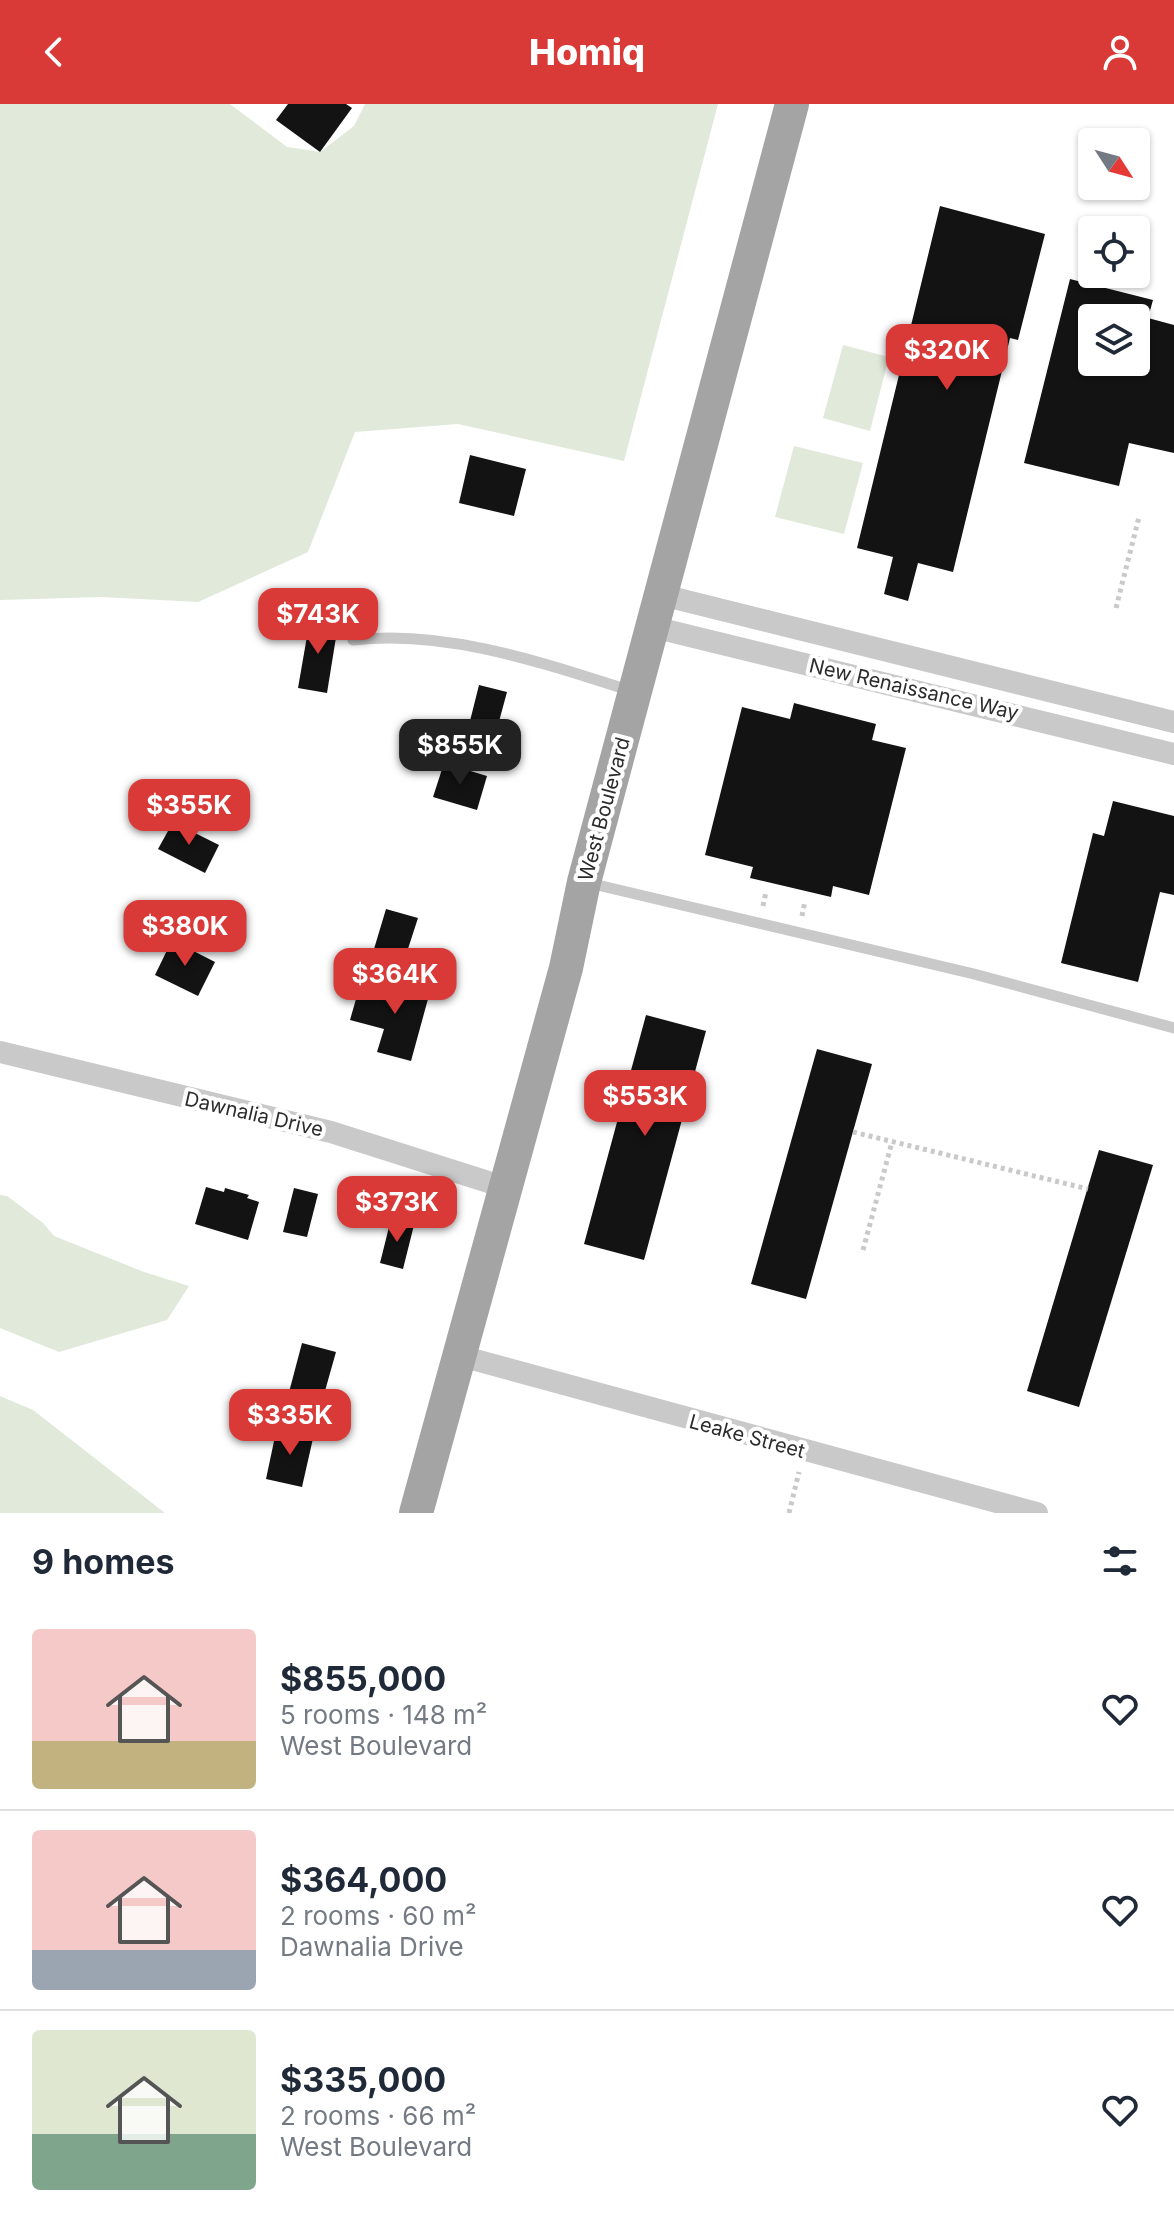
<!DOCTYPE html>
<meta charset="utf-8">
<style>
body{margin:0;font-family:Inter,sans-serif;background:#f2f2f3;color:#1f2937;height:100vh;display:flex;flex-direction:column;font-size:30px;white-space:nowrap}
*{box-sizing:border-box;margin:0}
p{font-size:26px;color:#747a83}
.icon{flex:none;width:44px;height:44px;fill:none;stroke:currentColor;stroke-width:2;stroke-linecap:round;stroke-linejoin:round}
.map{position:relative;height:1409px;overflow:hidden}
.drawer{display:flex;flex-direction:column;background:#fff;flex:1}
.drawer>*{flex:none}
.needle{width:52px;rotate:126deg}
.fabs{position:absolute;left:1078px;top:24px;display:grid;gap:16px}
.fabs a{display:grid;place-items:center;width:72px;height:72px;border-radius:8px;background:#fff;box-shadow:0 2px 6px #0004;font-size:40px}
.price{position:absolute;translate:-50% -68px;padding:0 18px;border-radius:16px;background:#da3a37;color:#fff;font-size:26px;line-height:52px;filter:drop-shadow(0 2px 4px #0008)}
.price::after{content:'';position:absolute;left:50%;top:48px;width:24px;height:18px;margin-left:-12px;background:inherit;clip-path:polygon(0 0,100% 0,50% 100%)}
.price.active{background:#222;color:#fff}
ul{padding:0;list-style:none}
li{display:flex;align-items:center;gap:24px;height:200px;padding:0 32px}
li+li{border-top:2px solid #e0e1e3}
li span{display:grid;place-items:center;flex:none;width:224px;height:160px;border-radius:8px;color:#555}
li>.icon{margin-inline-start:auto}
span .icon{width:96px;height:96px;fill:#fffc;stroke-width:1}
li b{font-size:34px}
h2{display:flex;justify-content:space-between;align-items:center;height:96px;padding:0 32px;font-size:34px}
header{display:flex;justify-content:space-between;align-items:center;height:104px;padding:0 32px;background:#da3a37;color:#fff;font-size:36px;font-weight:800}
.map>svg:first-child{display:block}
.green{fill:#e0e9da}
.building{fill:#131313;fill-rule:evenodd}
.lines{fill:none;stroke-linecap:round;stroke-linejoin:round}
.path{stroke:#c9c9c9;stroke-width:5;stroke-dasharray:4 4;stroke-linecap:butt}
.service{stroke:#c9c9c9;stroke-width:11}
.minor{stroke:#c9c9c9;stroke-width:22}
.primary{stroke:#a4a4a4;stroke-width:34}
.labels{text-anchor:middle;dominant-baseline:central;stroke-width:8;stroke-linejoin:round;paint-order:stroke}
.street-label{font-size:20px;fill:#2c2c2c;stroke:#fff}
</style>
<header><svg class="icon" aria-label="back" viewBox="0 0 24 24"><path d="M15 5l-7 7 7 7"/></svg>Homiq<svg class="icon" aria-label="person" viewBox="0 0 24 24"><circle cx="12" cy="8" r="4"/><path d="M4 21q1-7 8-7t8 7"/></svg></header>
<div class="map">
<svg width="1174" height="1409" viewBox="0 0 1174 1409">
<rect width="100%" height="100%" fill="#fff"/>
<g class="green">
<path d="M 0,0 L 230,0 L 287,43 L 320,48 L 354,22 L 365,0 L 718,0 L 624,357 L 458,320 L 355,328 L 308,448 L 198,498 L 102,493 L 0,496 Z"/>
<path d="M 843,241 L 889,253 L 870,327 L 823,314 Z"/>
<path d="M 794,342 L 863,359 L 844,430 L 775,413 Z"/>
<path d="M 0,1091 L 7,1092 L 43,1119 L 54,1132 L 144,1168 L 189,1182 L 167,1216 L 59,1248 L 0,1224 Z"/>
<path d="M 0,1292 L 33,1306 L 165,1409 L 0,1409 Z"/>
</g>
<g class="building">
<path d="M 288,0 L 346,0 L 352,4 L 320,48 L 276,16 Z"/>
<path d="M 940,102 L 1045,130 L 1018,236 L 1010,234 L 953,468 L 918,459 L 908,497 L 884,490 L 893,453 L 857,444 Z"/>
<path d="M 1070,175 L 1153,196 L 1148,214 L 1174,221 L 1174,349 L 1129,339 L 1119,382 L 1024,359 ZM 1092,214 L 1136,214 L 1136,258 L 1092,258 Z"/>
<path d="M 470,351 L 526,365 L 514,412 L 459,399 Z"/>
<path d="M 310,515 L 338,521 L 327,589 L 298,584 Z"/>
<path d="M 479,581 L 507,588 L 494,636 L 467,629 Z"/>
<path d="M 794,599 L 876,620 L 872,636 L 906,644 L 869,791 L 833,782 L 831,793 L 750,774 L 753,763 L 705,751 L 742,603 L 790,615 Z"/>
<path d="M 444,659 L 487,672 L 477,706 L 433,693 Z"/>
<path d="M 1113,697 L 1174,712 L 1174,791 L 1160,788 L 1138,878 L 1061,859 L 1093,729 L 1104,732 Z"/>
<path d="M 173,718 L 219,741 L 205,769 L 158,745 Z"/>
<path d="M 386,805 L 418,814 L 405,854 L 374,845 Z"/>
<path d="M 172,836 L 215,858 L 198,892 L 155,871 Z"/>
<path d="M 391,873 L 431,884 L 411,957 L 377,948 L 384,925 L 350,916 L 358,888 L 385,895 Z"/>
<path d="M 646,911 L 706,927 L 644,1156 L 584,1140 Z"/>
<path d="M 817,945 L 872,960 L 806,1195 L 751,1180 Z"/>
<path d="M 1099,1046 L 1153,1061 L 1079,1303 L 1027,1287 Z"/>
<path d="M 206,1083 L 224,1088 L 225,1084 L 249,1091 L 247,1094 L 259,1098 L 248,1136 L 195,1120 Z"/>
<path d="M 294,1084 L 318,1090 L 307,1133 L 283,1128 Z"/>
<path d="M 391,1115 L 414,1121 L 403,1165 L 380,1159 Z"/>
<path d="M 302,1239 L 336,1248 L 321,1301 L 288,1292 Z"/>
<path d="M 277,1323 L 314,1330 L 302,1383 L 266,1375 Z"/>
</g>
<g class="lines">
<g class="path">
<path d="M 1116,504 L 1139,413"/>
<path d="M 763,802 L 766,788"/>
<path d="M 802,812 L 805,797"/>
<path d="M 853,1028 L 1088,1085"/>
<path d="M 863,1146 L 892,1038"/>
<path d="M 789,1409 L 799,1368"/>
</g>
<g class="service">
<path d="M 353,536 C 446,525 543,559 631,587"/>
<path d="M 589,779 L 974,870 L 1174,924"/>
</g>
<g class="minor">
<path d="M 662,491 L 1174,618"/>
<path d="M 653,523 L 1174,650"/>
<path d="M 0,948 L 331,1028 L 504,1083"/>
<path d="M 457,1251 L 1037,1409"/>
</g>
<path class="primary" d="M 416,1409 L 566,864 L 584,778 L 792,0"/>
</g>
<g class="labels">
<g class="street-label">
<text transform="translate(914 585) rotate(13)">New Renaissance Way</text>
<text transform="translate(604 705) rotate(-75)">West Boulevard</text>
<text transform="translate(254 1010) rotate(13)">Dawnalia Drive</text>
<text transform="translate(747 1332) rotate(15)">Leake Street</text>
</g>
</g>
</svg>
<div class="fabs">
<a><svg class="needle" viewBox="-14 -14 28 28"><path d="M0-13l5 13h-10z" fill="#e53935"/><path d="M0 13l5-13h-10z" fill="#747a83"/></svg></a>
<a><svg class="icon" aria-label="locate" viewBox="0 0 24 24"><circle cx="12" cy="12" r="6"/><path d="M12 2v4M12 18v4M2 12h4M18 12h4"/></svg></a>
<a><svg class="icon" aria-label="layers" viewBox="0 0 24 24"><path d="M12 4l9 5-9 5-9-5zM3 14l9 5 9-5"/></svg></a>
</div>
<b class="price" style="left:947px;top:288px">$320K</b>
<b class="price" style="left:318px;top:552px">$743K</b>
<b class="price active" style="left:460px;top:683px">$855K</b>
<b class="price" style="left:189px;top:743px">$355K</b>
<b class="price" style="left:185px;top:864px">$380K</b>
<b class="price" style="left:395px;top:912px">$364K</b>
<b class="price" style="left:645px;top:1034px">$553K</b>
<b class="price" style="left:397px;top:1140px">$373K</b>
<b class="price" style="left:290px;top:1353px">$335K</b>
</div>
<section class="drawer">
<h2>9 homes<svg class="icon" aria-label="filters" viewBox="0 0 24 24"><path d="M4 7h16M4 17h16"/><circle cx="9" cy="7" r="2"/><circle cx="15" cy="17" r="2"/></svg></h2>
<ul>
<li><span style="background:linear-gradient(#f6c9c9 70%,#c2b280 0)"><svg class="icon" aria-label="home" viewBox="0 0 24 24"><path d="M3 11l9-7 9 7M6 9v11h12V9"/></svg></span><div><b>$855,000</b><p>5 rooms · 148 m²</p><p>West Boulevard</p></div><svg class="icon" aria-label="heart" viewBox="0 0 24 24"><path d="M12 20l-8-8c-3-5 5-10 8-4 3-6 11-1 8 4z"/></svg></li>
<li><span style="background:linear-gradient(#f6c9c9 75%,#9aa5b1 0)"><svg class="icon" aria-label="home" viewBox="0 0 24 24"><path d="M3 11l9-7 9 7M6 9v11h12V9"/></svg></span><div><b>$364,000</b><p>2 rooms · 60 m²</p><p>Dawnalia Drive</p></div><svg class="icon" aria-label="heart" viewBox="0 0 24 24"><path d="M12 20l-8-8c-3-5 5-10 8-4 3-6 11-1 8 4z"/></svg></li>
<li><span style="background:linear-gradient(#dfe7d0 65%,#7fa58c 0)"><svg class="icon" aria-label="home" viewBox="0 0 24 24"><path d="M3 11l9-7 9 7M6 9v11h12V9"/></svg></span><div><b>$335,000</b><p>2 rooms · 66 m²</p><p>West Boulevard</p></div><svg class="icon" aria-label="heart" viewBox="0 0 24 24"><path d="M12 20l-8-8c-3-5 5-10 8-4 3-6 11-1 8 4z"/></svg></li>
</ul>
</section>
